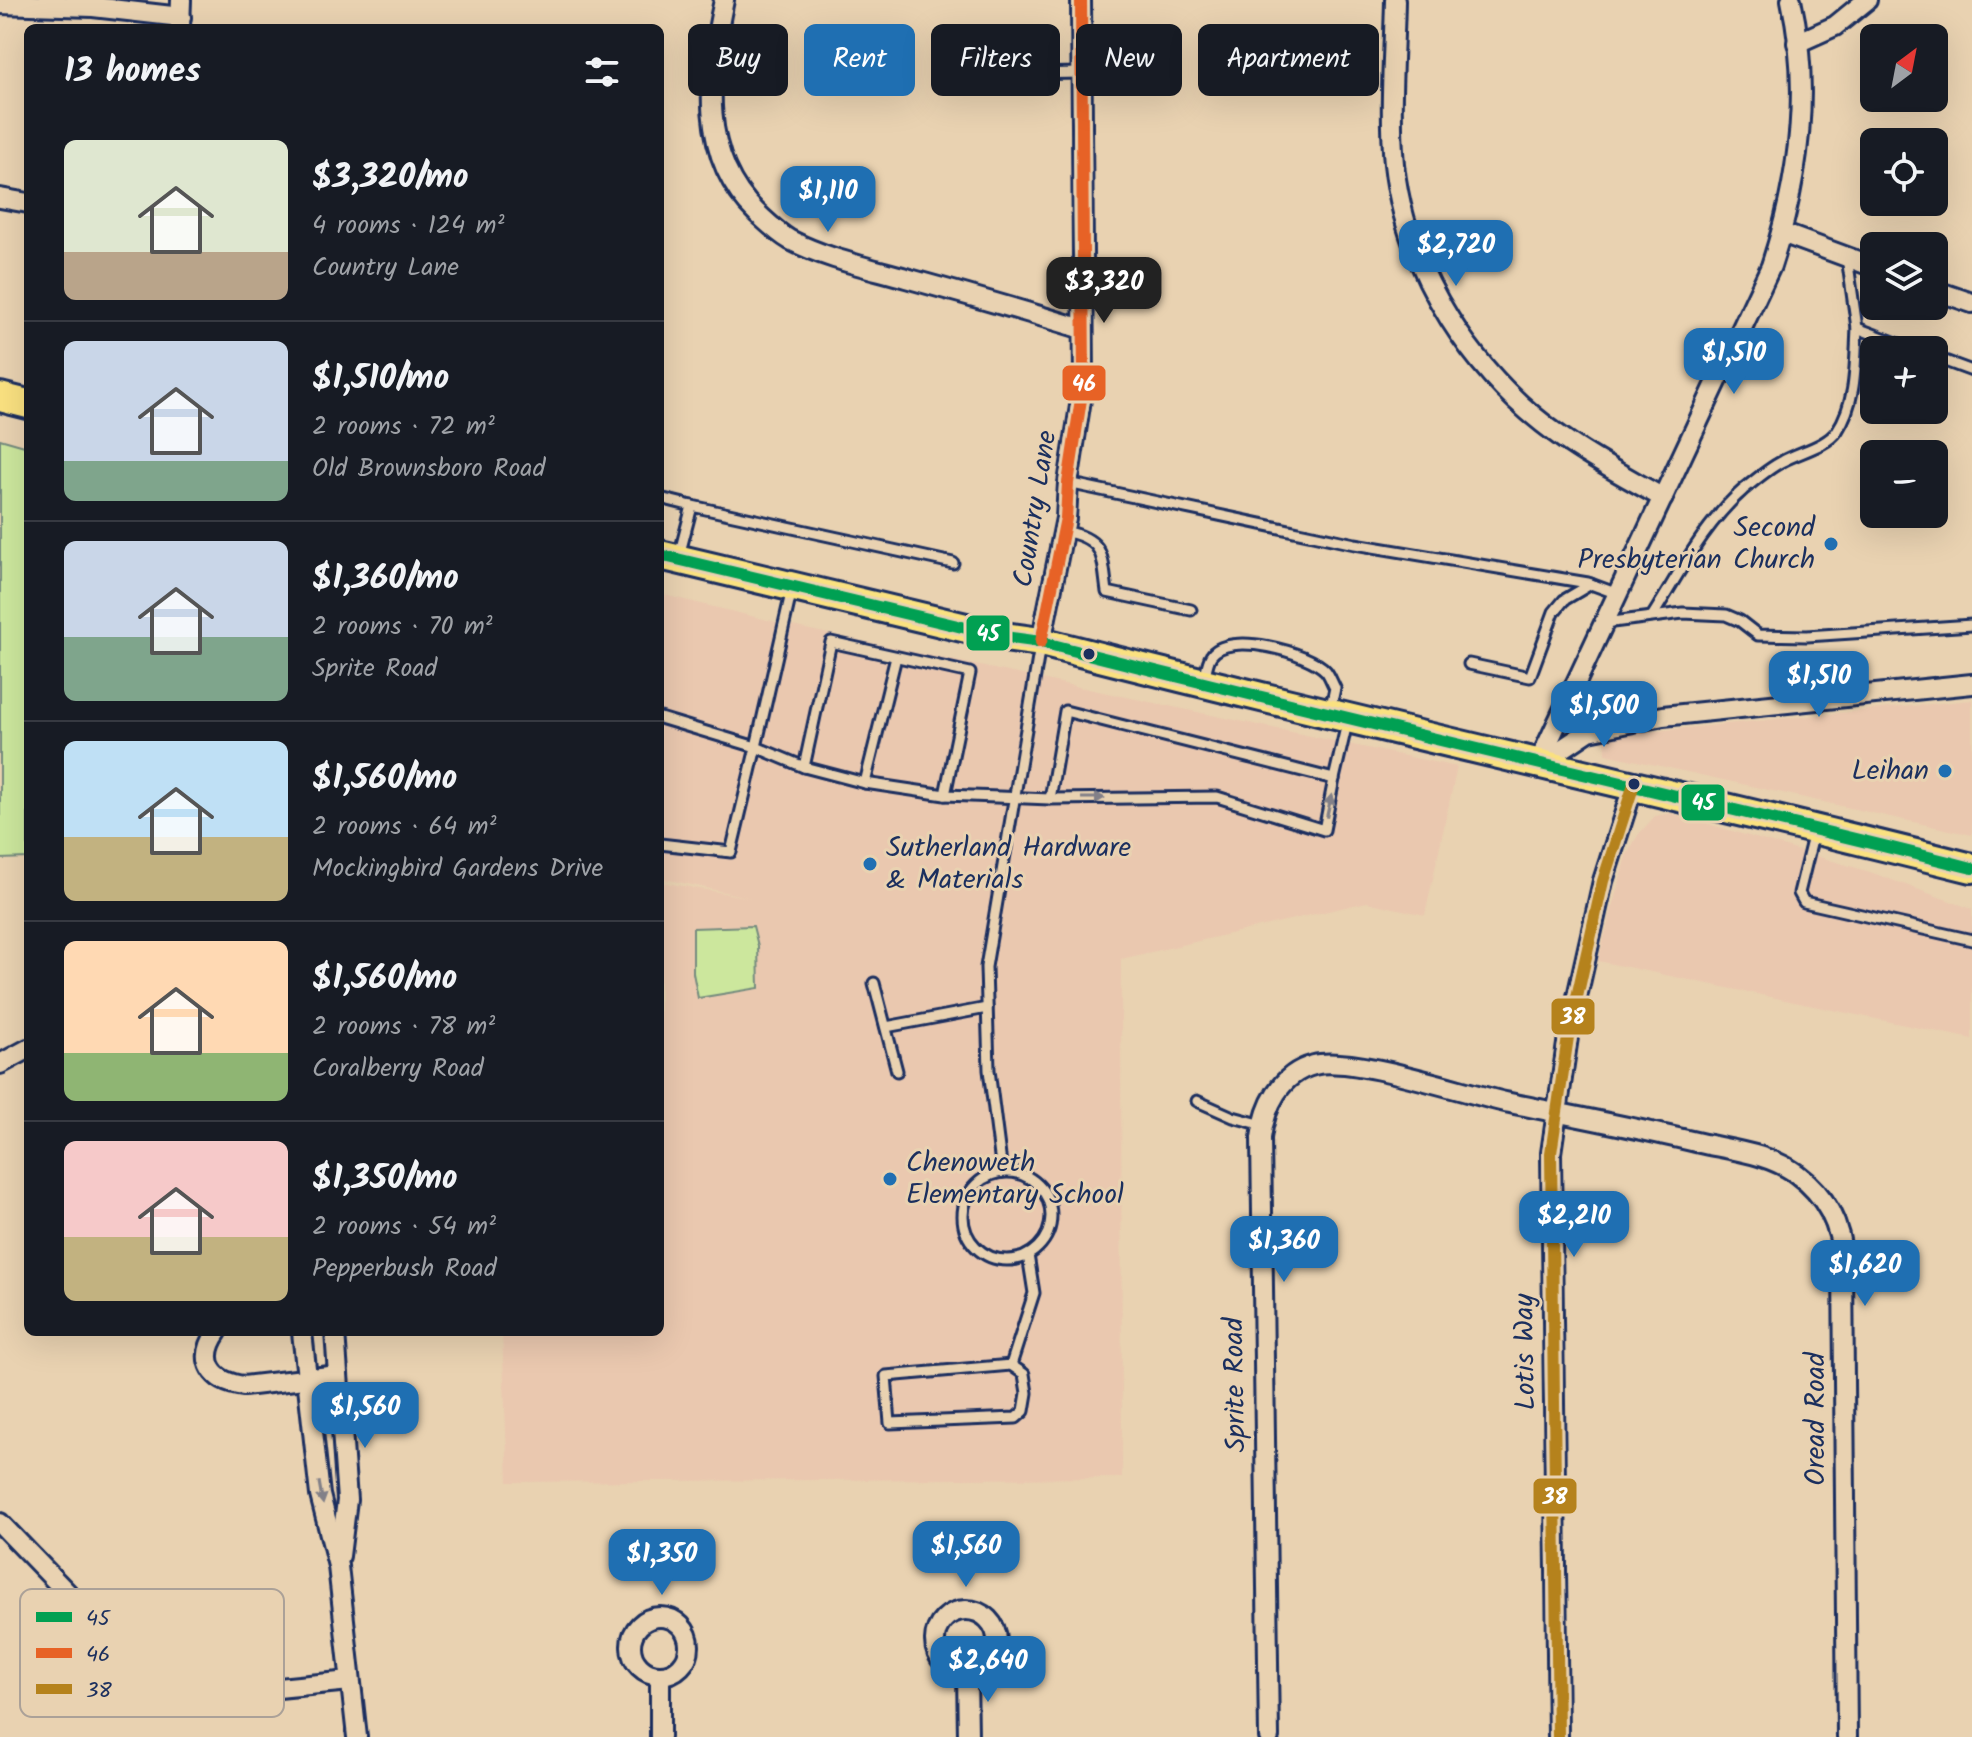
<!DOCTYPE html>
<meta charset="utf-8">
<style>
body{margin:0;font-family:Kalam,sans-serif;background:#20242c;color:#f1f3f6;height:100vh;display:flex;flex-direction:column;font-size:30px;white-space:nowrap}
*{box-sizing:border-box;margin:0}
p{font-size:26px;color:#9ea1a6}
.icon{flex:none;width:44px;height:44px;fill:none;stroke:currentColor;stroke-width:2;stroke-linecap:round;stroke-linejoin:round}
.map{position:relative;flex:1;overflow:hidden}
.drawer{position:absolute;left:24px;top:24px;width:640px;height:1312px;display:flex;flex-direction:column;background:#171b24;border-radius:12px;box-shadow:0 8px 32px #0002}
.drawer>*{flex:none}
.hud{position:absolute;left:688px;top:24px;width:760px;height:72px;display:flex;gap:16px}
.needle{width:52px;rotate:32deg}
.buttons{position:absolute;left:1860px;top:24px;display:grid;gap:16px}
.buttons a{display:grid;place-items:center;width:88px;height:88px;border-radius:12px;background:#171b24;box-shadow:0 8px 32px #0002;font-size:40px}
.price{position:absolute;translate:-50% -68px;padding:0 18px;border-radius:16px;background:#1f6fb2;color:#fff;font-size:26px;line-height:52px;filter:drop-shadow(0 2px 4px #0008)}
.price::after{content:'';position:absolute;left:50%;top:48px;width:24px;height:18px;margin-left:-12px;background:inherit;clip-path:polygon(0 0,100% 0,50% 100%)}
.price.on{background:#222;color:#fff}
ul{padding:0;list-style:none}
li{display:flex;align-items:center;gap:24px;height:200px;padding:0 40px}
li+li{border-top:2px solid #363941}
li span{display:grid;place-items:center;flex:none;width:224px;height:160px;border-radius:12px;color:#555}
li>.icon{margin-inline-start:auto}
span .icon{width:96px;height:96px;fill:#fffc;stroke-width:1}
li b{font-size:34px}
h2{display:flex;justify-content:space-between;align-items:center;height:96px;padding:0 40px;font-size:34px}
.chip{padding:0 28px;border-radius:12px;background:#171b24;box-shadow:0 8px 32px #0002;font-size:28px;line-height:72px}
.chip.on{background:#1f6fb2;color:#fff}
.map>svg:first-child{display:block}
.built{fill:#eac8af}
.green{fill:#cce79d;stroke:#748b7e;stroke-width:2}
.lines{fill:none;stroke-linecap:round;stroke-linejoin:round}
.service-casing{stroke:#1b2f5e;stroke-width:15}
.minor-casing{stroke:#1b2f5e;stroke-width:24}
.primary-casing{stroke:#1b2f5e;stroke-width:34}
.service{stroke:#e9d2b1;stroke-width:9}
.minor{stroke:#e9d2b1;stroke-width:18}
.primary{stroke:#fae180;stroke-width:28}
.bus-1-casing{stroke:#e9d2b1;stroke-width:18}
.bus-2-casing{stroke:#e9d2b1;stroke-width:18}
.bus-3-casing{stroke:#e9d2b1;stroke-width:18}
.bus-1{stroke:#01a052;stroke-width:12}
.bus-2{stroke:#e76225;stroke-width:12}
.bus-3{stroke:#b5821c;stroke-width:12}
.oneway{fill:#828088}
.poi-dot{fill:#1f6fb2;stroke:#e9d2b1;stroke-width:3}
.bus-dot{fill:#1b2f5e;stroke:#e9d2b1;stroke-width:3}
.labels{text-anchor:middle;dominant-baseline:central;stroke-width:6;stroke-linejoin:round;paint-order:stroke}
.street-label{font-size:28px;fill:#1b2f5e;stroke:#e9d2b1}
.poi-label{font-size:28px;fill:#1b2f5e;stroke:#e9d2b1;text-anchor:end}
.key{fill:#e9d2b1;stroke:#aba198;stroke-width:2}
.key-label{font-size:22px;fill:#1b2f5e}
.line-badge{stroke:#e9d2b1;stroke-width:3}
.badge-label{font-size:22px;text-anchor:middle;font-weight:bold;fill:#fff}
</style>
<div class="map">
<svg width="1972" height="1737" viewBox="0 0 1972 1737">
<rect width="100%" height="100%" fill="#e9d2b1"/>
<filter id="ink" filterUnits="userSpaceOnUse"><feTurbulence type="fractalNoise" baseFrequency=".0125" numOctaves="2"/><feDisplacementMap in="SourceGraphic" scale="16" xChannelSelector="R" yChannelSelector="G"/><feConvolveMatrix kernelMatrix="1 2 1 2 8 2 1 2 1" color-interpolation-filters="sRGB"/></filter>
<g filter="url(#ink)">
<g class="built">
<path d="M 660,594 L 801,628 L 1457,767 L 1425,915 L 1367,902 L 1121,959 L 1122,1478 L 508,1482 L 502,1332 L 660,1332 L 660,882 L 752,898 L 660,878 Z"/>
<path d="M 1972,700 L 1972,835 L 1606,754 L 1605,736 Z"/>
<path d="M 1671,813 L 1870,872 L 1972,909 L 1972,1039 L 1598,961 L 1626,856 L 1638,835 L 1655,816 Z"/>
</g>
<g class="green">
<path d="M 0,439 L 28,447 L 28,858 L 0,859 Z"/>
<path d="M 753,926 L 758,946 L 759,988 L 698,998 L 693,973 L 693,928 Z"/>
</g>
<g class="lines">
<defs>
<g id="service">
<path d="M 957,75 L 1082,73"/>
<path d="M 1847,257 L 1857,328 L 1915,350"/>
<path d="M 1934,357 L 1972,371"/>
<path d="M 1068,483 L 1355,544 L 1588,583 L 1618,594"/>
<path d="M 660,498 L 692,506"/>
<path d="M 1064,531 C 1105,539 1102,555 1107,592 L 1191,610"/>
<path d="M 679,556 L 692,506 L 953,563"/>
<path d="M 792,589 L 756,747 L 804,767 L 865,783 L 945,795 L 1050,799 L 1217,797 L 1324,830 L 1334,779"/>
<path d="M 1653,615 C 1680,572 1705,523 1743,490 C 1755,480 1769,468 1783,461 C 1799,452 1827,446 1837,431 C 1857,401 1855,363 1857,328"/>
<path d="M 1605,623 L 1683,613 L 1726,615 L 1740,621 L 1758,635 L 1807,636 L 1972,625"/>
<path d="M 1469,664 L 1530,677 L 1554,612 L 1564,600 L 1591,584"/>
<path d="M 1204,680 C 1206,673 1207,662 1211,656 C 1227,630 1309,652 1326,671 C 1330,676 1332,683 1335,688 L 1330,711"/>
<path d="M 660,718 L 756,747 L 731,852 L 660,844"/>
<path d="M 804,767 L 831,642 L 970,673 L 945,795"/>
<path d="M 865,783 L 896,657"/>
<path d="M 1050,799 L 1065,711 L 1334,779 L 1347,723"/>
<path d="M 1814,832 L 1799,893 L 1804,902 L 1972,940"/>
<path d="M 874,983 L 897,1071"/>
<path d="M 886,1027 L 987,1008"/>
<path d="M 1197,1101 L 1233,1117 L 1263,1125"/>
<path d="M 1002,1172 L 989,1070 L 986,967 L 1040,646"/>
<circle cx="1007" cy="1216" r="44"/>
<path d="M 1011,1365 L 1024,1374 L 1027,1393 L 1024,1411 L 1016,1418 L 890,1423 L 886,1376 L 1011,1365 L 1034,1293 L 1028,1255"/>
</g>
<g id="minor">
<path d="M 724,0 C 708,73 698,156 757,213 C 768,223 778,233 790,240 C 827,259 867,267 906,278 C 965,294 1024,311 1083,329"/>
<path d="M 1395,0 C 1394,54 1389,110 1394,164 C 1406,273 1474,377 1564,439 C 1595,461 1630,479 1663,498"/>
<path d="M 0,4 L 93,7 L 181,17"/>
<path d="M 180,28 L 181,0"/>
<path d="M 1797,43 L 1835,26 L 1867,0"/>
<path d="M 0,198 L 28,203"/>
<path d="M 1782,233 L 1874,267"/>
<path d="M 1934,290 L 1972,303"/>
<path d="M 1041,642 L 1066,518 L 1068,483 L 1084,380 L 1081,0"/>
<path d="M 1541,763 L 1589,731 L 1663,716 L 1972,684"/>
<path d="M 1538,764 L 1771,266 C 1799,180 1811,89 1791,0"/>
<path d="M 0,1064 L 28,1049"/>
<path d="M 217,1332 C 197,1361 212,1382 244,1386 L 338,1375"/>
<path d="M 302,1332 L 320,1495 L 338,1566 L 357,1737"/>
<path d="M 335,1332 L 347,1500 L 340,1556"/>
<path d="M 0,1523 L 126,1654 L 166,1678 L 186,1686 L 228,1693 L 350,1681"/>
<circle cx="966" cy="1641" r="31"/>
<circle cx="660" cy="1646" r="29"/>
<path d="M 967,1673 L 968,1737"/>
<path d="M 660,1675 L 660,1737"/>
<path d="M 1269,1737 L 1261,1138 C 1265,1106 1280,1074 1314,1065 C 1352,1055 1466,1094 1510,1103 C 1573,1116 1637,1128 1700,1143 C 1732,1150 1770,1154 1797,1174 C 1827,1196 1841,1226 1843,1262 L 1847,1737"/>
<path d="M 1558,1737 L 1551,1153 L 1568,1037 L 1603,881 L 1634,784"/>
</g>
<g id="primary">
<path d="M 0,397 L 28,404"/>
<path d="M 660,555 L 1004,637 L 1041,642 C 1350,722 1662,790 1972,868"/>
</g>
</defs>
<use href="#service" class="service-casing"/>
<use href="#minor" class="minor-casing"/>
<use href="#primary" class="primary-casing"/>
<use href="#service" class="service"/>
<use href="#minor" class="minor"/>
<use href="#primary" class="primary"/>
<defs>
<path id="bus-1" d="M 660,555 L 1004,637 L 1041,642 C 1350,722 1662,790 1972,868"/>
<path id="bus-2" d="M 1041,642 L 1066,518 L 1068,483 L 1084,380 L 1081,0"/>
<path id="bus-3" d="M 1558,1737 L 1551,1153 L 1568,1037 L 1603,881 L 1634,784"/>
</defs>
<use href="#bus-1" class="bus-1-casing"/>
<use href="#bus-2" class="bus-2-casing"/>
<use href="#bus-3" class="bus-3-casing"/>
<use href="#bus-1" class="bus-1"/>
<use href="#bus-2" class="bus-2"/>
<use href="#bus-3" class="bus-3"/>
</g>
<defs><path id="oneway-solid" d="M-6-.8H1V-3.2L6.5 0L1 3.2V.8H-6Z" transform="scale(2)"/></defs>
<g class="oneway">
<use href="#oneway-solid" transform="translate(1093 798)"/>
<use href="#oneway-solid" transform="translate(1329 806) rotate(-78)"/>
<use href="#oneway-solid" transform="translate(321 1493) rotate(80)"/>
</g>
</g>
<g class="poi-dot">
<circle cx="1831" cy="544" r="8"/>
<circle cx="1945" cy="771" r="8"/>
<circle cx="870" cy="864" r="8"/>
<circle cx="890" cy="1179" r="8"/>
</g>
<g class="bus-dot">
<circle cx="1089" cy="654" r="7"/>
<circle cx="1634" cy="784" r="7"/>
</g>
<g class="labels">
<g class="street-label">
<text transform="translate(1036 509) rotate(-81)">Country Lane</text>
<text transform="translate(1526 1352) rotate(-91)">Lotis Way</text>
<text transform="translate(1236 1385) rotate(-91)">Sprite Road</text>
<text transform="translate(1816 1419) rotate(-90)">Oread Road</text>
</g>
<g class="poi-label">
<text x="1815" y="528">Second<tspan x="1815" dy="32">Presbyterian Church</tspan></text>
<text x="1929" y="771">Leihan</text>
<text x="886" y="848" text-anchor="start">Sutherland Hardware<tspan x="886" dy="32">&amp; Materials</tspan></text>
<text x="906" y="1163" text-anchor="start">Chenoweth<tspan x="906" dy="32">Elementary School</tspan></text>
</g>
</g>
<rect x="20" y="1589" width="264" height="128" rx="12" class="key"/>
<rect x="36" y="1612" width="36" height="10" fill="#01a052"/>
<rect x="36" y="1648" width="36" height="10" fill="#e76225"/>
<rect x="36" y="1684" width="36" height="10" fill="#b5821c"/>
<g class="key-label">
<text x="86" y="1625">45</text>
<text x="86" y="1661">46</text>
<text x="86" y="1697">38</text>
</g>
<g class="line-badge">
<rect x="1061" y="364" width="46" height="38" rx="8" fill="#e76225"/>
<rect x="965" y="614" width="46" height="38" rx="8" fill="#01a052"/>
<rect x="1680" y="783" width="46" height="39" rx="8" fill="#01a052"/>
<rect x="1550" y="997" width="46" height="39" rx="8" fill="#b5821c"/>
<rect x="1532" y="1477" width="46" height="38" rx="8" fill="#b5821c"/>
</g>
<g class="badge-label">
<text x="1084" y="391">46</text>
<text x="988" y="641">45</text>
<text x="1703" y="810">45</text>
<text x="1573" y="1024">38</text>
<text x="1555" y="1504">38</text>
</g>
</svg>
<div class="buttons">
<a><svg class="needle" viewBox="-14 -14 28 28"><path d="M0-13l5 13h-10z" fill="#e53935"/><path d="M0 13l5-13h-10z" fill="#9ea1a6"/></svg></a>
<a><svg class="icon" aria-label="locate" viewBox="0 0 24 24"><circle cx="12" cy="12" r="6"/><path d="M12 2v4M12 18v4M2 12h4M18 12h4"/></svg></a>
<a><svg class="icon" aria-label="layers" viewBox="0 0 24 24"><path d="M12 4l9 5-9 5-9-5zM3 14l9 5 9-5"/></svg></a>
<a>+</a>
<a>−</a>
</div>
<b class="price" style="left:828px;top:234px">$1,110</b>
<b class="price" style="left:1456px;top:288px">$2,720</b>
<b class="price on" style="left:1104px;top:325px">$3,320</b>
<b class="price" style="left:1734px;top:396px">$1,510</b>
<b class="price" style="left:1819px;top:719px">$1,510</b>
<b class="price" style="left:1604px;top:749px">$1,500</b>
<b class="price" style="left:1574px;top:1259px">$2,210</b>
<b class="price" style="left:1284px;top:1284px">$1,360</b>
<b class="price" style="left:1865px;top:1308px">$1,620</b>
<b class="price" style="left:365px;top:1450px">$1,560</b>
<b class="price" style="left:966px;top:1589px">$1,560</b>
<b class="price" style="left:662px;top:1597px">$1,350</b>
<b class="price" style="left:988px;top:1704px">$2,640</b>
<div class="hud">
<a class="chip">Buy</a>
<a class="chip on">Rent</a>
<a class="chip">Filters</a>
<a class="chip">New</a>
<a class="chip">Apartment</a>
</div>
<section class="drawer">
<h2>13 homes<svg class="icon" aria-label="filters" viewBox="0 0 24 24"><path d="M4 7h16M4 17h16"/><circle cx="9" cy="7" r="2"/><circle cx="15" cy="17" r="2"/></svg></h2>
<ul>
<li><span style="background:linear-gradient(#dfe7d0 70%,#b9a48a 0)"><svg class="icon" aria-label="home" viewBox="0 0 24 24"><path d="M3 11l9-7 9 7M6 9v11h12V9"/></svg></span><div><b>$3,320/mo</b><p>4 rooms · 124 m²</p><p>Country Lane</p></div></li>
<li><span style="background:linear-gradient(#c9d6e8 75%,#7fa58c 0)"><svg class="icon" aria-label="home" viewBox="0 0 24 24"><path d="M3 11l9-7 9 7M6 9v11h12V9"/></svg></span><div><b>$1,510/mo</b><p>2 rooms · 72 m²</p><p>Old Brownsboro Road</p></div></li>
<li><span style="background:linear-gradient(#c9d6e8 60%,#7fa58c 0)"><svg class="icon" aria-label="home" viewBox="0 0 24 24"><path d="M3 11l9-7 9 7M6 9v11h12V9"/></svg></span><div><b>$1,360/mo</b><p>2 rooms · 70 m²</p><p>Sprite Road</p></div></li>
<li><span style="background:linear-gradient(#bfe0f5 60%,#c2b280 0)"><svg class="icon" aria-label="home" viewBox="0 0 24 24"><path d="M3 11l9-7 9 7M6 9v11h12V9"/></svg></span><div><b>$1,560/mo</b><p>2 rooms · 64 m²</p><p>Mockingbird Gardens Drive</p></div></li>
<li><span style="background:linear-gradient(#ffd9b3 70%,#8fb573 0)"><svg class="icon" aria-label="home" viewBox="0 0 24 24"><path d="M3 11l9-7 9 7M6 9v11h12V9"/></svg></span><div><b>$1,560/mo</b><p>2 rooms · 78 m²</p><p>Coralberry Road</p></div></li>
<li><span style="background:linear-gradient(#f6c9c9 60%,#c2b280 0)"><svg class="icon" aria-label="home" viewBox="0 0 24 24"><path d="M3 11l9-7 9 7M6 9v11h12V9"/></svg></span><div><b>$1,350/mo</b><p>2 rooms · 54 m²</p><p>Pepperbush Road</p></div></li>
</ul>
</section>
</div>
